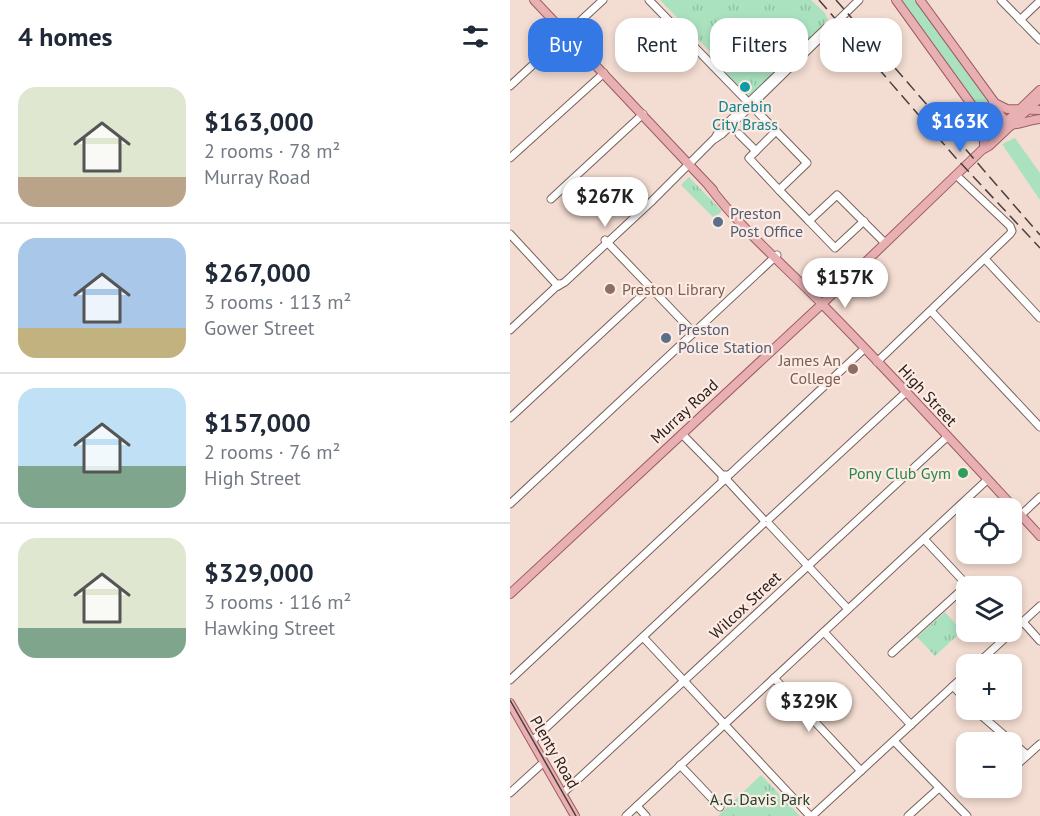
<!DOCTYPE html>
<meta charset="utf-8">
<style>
body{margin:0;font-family:"PT Sans",sans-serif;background:#f6f6f7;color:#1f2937;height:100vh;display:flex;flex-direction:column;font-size:22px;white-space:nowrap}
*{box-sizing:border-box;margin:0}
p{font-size:20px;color:#747a83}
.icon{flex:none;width:33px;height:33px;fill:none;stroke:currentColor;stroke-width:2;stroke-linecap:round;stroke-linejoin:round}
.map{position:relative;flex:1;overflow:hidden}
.sheet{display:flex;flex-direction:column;background:#fff;width:510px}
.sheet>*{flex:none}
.hud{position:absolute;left:18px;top:18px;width:422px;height:54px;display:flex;gap:12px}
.buttons{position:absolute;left:446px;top:498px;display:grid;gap:12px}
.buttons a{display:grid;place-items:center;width:66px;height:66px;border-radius:12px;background:#fff;box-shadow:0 3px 9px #0003;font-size:30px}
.price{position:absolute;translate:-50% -51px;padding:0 14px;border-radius:21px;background:#fff;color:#222;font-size:20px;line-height:39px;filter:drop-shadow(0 2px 3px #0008)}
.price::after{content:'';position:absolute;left:50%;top:36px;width:18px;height:14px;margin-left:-9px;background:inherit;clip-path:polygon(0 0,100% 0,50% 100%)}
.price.active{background:#3478e6;color:#fff}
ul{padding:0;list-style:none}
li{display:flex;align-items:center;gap:18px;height:150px;padding:0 18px}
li+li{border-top:2px solid #e0e1e3}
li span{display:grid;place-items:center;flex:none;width:168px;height:120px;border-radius:18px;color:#555}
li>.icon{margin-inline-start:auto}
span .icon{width:72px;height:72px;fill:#fffc;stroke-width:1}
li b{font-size:26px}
h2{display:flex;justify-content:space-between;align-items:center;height:72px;padding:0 18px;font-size:26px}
.pill{padding:0 21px;border-radius:18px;background:#fff;box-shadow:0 3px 9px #0003;font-size:21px;line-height:54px}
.pill.active{background:#3478e6;color:#fff}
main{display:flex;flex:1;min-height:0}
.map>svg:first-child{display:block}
.grass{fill:#aae2bf}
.park{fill:url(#park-tufts)}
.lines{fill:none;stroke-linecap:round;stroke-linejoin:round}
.minor-casing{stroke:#76625a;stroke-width:9}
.major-casing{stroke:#9d5c5f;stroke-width:10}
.minor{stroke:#fff;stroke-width:7}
.major{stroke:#e9b0b4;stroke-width:8}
.tram{stroke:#4b3f3b;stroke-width:1.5}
.rail{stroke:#4b3f3b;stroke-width:1.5;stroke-dasharray:12 6;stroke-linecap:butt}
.culture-dot{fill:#0f9aa8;stroke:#fdeae2;stroke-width:2}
.service-dot{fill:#5c6f8a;stroke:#fdeae2;stroke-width:2}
.education-dot{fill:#8d6e63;stroke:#fdeae2;stroke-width:2}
.leisure-dot{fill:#2e9e5b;stroke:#fdeae2;stroke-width:2}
.labels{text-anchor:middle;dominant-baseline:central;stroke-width:4.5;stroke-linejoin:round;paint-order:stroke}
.culture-label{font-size:16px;fill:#0d838f;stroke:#fdeae2}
.service-label{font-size:16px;fill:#4e5e75;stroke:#fdeae2;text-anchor:start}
.education-label{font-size:16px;fill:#785e54;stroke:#fdeae2;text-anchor:start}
.street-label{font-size:16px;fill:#29201d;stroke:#fdeae2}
.leisure-label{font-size:16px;fill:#27864d;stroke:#fdeae2;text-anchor:end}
.park-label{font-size:16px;fill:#19462d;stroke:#fdeae2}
</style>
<main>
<section class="sheet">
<h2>4 homes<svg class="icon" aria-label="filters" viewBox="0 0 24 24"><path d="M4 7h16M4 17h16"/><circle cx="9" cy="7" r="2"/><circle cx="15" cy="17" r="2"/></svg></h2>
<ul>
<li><span style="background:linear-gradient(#dfe7d0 75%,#b9a48a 0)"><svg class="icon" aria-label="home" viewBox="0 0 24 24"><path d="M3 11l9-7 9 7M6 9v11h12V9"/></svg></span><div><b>$163,000</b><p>2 rooms · 78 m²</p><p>Murray Road</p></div></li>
<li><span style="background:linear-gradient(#a9c7e8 75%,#c2b280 0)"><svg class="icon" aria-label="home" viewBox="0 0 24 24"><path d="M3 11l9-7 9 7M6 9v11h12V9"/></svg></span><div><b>$267,000</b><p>3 rooms · 113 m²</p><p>Gower Street</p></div></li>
<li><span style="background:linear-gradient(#bfe0f5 65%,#7fa58c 0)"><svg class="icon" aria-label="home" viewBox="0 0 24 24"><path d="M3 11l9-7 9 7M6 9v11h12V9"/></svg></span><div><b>$157,000</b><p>2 rooms · 76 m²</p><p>High Street</p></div></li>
<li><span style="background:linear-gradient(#dfe7d0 75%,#7fa58c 0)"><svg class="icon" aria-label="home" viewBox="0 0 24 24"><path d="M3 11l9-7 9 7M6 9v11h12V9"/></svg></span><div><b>$329,000</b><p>3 rooms · 116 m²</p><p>Hawking Street</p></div></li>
</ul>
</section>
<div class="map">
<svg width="530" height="816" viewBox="0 0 530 816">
<defs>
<pattern id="park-tufts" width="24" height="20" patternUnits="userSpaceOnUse" patternTransform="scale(1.5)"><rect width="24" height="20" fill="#aae2bf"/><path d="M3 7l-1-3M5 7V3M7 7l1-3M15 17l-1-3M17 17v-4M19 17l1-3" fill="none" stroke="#92c2a4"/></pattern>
</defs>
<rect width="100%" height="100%" fill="#f3dcd1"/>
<g class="grass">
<path d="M 390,0 L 408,0 L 490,119 L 489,122 L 472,113 Z"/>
<path d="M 505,138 L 530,173 L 530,200 L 492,144 Z"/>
</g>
<g class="park">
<path d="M 150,0 L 301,0 L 315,13 L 318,20 L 238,98 L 214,75 L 218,70 Z"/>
<path d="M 179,177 L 212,211 L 204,218 L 171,185 Z"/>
<path d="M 435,612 L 452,631 L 425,656 L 407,637 Z"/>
<path d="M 251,775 L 290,816 L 208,816 Z"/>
</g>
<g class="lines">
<defs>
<g id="minor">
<path d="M 139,0 L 297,163 L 269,190 L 299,221 L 327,195 L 375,243"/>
<path d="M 491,0 L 530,40"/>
<path d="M 510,20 L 530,1"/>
<path d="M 0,86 L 93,0"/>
<path d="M 266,131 L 239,158 L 269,190"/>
<path d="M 229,134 L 246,151"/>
<path d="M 205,138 L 209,131 L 316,28"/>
<path d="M 0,158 L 94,73"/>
<path d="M 41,199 L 133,114"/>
<path d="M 299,221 L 325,248 L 354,221"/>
<path d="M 0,234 L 48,286"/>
<path d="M 95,240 L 184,333"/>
<path d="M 475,259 L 530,318"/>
<path d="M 48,286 L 55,282 L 141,202 L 203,140 L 212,134 L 349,0"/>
<path d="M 421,311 L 530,427"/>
<path d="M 0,330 L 49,284"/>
<path d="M 367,362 L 500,234 L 502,231 L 500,226 L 446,175"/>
<path d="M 0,418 L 141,287"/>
<path d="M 172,434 L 212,475 L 217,475 L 217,480 L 212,480 L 212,475"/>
<path d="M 218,476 L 354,349"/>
<path d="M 217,480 L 253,519"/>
<path d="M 0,504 L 267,255"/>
<path d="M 511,515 L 530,497"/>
<path d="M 259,519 L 395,393"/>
<path d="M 259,524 L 338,609"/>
<path d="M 414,539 L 458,586"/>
<path d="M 513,622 L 530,641"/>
<path d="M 314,632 L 401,725"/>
<path d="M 133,637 L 300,816"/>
<path d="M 382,653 L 457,585"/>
<path d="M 467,664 L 530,606"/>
<path d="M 264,678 L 351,771"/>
<path d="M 0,680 L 213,481"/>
<path d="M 443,686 L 456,700"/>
<path d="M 465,710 L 517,755"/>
<path d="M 22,741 L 253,524"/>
<path d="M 384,741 L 457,816"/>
<path d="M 170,765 L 210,807"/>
<path d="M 501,770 L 530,744"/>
<path d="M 479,791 L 482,788"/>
<path d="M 0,793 L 34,762"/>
<path d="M 52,794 L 437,437"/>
<path d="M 127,806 L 136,816"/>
<path d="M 116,816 L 477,480"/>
<path d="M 302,816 L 456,674"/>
<path d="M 398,816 L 429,788"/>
</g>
<g id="major">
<path d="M 24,0 L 203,190"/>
<path d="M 386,0 L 469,115 C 496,133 503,123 530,119"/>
<path d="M 410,0 L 485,103 L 497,109 L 530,110"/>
<path d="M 483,102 L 488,112 L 500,126"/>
<path d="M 469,116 L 474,129 L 474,145"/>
<path d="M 491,127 L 530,90"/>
<path d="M 199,186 C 232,230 274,265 312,304 C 386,379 458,458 530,536"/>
<path d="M 0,594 L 312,304 L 472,150 L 479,146 L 530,98"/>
<path d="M 0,703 L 65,816"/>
</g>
</defs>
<use href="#minor" class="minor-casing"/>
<use href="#major" class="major-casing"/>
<use href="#minor" class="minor"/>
<use href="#major" class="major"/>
<path class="tram" d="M 0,700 L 66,816"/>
<g class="rail">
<path d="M 309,0 L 445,157 L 530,248"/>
<path d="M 326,0 L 530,235"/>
</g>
</g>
<circle class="culture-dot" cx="235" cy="87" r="6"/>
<g class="service-dot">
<circle cx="208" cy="222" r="6"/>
<circle cx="156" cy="338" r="6"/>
</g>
<g class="education-dot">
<circle cx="100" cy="289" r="6"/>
<circle cx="343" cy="369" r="6"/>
</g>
<circle class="leisure-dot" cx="453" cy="473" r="6"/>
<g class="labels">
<g class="culture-label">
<text x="235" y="106">Darebin<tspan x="235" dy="18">City Brass</tspan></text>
</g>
<g class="service-label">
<text x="220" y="213">Preston<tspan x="220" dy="18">Post Office</tspan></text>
<text x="168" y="329">Preston<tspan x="168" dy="18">Police Station</tspan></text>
</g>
<g class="education-label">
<text x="112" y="289">Preston Library</text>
<text x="331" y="360" text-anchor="end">James An<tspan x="331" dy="18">College</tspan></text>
</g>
<g class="street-label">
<text transform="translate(418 395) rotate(47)">High Street</text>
<text transform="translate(174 411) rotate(-43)">Murray Road</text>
<text transform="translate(235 605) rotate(-43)">Wilcox Street</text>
<text transform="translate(45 752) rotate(60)">Plenty Road</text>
</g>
<g class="leisure-label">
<text x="441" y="473">Pony Club Gym</text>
</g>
<g class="park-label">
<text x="250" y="799">A.G. Davis Park</text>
</g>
</g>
</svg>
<div class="buttons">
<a><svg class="icon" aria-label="locate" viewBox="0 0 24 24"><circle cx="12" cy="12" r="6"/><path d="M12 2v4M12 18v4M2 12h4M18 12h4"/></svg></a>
<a><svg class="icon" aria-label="layers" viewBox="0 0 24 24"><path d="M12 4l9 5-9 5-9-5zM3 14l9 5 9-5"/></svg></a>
<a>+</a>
<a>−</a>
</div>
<b class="price active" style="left:450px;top:153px">$163K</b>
<b class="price" style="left:95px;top:228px">$267K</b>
<b class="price" style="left:335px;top:309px">$157K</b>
<b class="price" style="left:299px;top:733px">$329K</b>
<div class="hud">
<a class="pill active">Buy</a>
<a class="pill">Rent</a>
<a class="pill">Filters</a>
<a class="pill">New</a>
</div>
</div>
</main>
